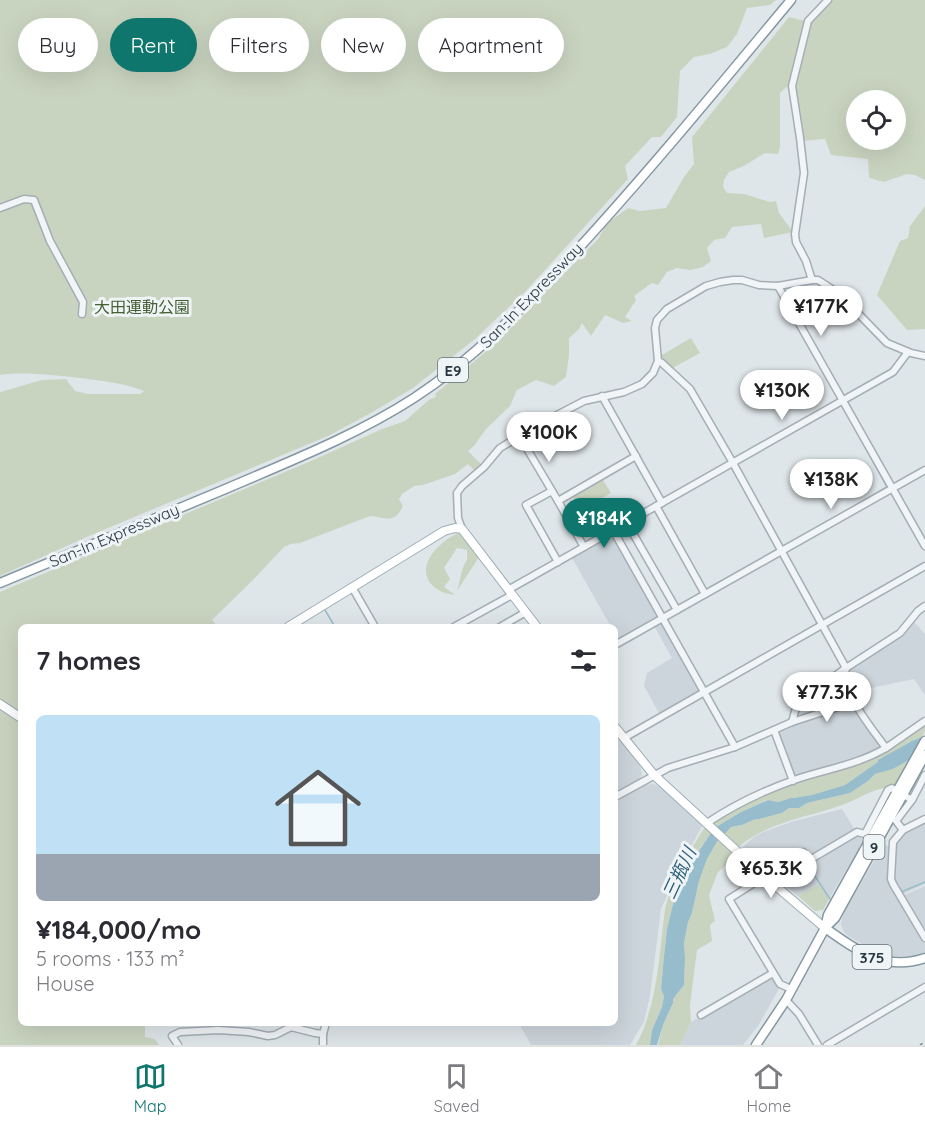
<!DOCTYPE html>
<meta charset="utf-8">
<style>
body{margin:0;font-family:Quicksand,"Noto Sans JP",sans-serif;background:#f7f7f7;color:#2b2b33;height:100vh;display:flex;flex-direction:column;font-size:22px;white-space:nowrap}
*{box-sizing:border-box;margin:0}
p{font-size:20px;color:#7c7c81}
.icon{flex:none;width:33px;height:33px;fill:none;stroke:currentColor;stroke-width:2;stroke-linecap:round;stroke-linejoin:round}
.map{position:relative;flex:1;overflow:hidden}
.drawer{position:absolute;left:18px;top:624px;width:600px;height:402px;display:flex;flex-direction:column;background:#fff;border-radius:9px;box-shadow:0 6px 24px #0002}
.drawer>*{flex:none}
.hud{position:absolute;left:18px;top:18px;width:600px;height:54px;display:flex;gap:12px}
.fabs{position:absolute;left:846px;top:90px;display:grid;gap:12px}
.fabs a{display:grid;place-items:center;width:60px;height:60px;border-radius:50%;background:#fff;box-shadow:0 6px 24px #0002;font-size:30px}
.price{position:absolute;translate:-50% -51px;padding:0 14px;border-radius:21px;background:#fff;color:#222;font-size:20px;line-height:39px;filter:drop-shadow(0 2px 3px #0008)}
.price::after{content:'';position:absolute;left:50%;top:36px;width:18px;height:14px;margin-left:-9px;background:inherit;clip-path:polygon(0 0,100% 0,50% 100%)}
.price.current{background:#0f766e;color:#fff}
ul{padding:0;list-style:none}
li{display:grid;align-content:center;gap:12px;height:318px;padding:0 18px}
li+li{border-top:2px solid #e1e1e2}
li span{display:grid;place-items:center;height:186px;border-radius:9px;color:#555}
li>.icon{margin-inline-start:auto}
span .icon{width:108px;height:108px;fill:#fffc;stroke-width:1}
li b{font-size:26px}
h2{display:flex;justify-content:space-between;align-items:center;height:72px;padding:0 18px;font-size:26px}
.tag{padding:0 21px;border-radius:27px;background:#fff;box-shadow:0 6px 24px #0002;font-size:21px;line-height:54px}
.tag.current{background:#0f766e;color:#fff}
.tab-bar{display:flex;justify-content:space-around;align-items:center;height:84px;border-top:2px solid #e1e1e2;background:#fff;font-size:16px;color:#7c7c81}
.tab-bar a{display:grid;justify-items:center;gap:3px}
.tab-bar .current{color:#0f766e}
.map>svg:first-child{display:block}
.built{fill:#cdd5dc}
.green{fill:#c9d4c0;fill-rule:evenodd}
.water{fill:#97bdcc}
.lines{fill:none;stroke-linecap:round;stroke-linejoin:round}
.stream{stroke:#97bdcc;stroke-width:1.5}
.minor-casing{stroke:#a4aeb4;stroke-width:9}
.major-casing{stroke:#9eadb6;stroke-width:10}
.highway-casing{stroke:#8597a1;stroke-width:11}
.minor{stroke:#f2f5f8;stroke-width:6}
.major{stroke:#fff;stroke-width:8}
.highway{stroke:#fff;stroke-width:8}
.rail{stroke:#778994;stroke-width:1.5;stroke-dasharray:3 6;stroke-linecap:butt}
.labels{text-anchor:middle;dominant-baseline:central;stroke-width:6;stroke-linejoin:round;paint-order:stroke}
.shield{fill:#eff4f7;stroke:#637078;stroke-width:1.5}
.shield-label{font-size:15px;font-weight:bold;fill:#273742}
.street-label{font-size:16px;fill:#273742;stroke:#eff4f7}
.park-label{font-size:16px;fill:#455f33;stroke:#eff4f7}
.water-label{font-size:18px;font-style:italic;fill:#2e6079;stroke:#eff4f7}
</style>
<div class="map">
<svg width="925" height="1045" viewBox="0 0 925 1045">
<rect width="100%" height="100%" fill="#dfe6ea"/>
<g class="built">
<path d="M 612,533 L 660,618 L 619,641 L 615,633 L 615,627 L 611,627 L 571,556 Z"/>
<path d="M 663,621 L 701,692 L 660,715 L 644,686 L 647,673 L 672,658 L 654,626 Z"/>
<path d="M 913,621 L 925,634 L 925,695 L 914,679 L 871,688 L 854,698 L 849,684 L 848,669 Z"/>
<path d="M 854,705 L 883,749 L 873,755 L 796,778 L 793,777 L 778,733 L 779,731 L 819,714 L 845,706 Z"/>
<path d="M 615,734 L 639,764 L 641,768 L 642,775 L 638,781 L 615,794 Z"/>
<path d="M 654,784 L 663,789 L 702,826 L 676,875 L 661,909 L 650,996 L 644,1022 L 630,1045 L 531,1045 L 519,1023 L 615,1023 L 615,801 L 645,785 Z"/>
<path d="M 842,809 L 855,830 L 809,858 L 803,851 L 773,869 L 765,871 L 752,858 L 740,849 L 754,837 L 763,832 L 794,821 Z"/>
<path d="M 925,820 L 925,884 L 901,895 L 893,877 L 896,842 L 904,832 Z"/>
<path d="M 858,834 L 862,839 L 866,837 L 829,899 L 819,884 L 798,896 L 772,875 L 802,855 L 807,863 Z"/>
<path d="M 884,844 L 889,847 L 888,877 L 890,884 L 925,944 L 925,952 L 913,956 L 887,956 L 872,950 L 848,936 L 844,932 L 841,925 L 841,921 L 846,909 Z"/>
<path d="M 925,886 L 925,933 L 902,896 Z"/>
<path d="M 768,978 L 775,978 L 780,987 L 758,1026 L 743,1045 L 680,1045 L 691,1022 Z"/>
</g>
<g class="green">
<path d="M 0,0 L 776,0 L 770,5 L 747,8 L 737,34 L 727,47 L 710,54 L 694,57 L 680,71 L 677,117 L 661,137 L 652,137 L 625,166 L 628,179 L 525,292 L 475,339 L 413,388 L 371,413 L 328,436 L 89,536 L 0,576 L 0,392 L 42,380 L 66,379 L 75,391 L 88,394 L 140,394 L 144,391 C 118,381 88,379 61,376 C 39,374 22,372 0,375 Z"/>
<path d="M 831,0 L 925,0 L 925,180 L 915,175 L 907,174 L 884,182 L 869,178 L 868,159 L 831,155 L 825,139 L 802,141 L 794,86 L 809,24 ZM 856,100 L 896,100 L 896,140 L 856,140 Z"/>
<path d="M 789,17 L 805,21 L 792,82 L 780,93 L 780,147 L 778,154 L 765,153 L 744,166 L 729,172 L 724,180 L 723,187 L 727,193 L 744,194 L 770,202 L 776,201 L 779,213 L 793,232 L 764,238 L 761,224 L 732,227 L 725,238 L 714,240 L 707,248 L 711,261 L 703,267 L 690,270 L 677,268 L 667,272 L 658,285 L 652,283 L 634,296 L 636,300 L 625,317 L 632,321 L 623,323 L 605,315 L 591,336 L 582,323 L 579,329 L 569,338 L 569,355 L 566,377 L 554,386 L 536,380 L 517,390 L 510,406 L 486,429 L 474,446 L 468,451 L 483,466 L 476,472 L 468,464 L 455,474 L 423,485 L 414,486 L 402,494 L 399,499 L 403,506 C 394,525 385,517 370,516 L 300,543 L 291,544 L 284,547 L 252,581 L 212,620 L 218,627 L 21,627 L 21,716 L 0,701 L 0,592 L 311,461 L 382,429 L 405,421 L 430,399 L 436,397 L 435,394 L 495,344 L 599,238 L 606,224 L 628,208 L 640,211 L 666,208 L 684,177 L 694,164 L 692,137 Z"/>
<path d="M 925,206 L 925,329 L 907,330 L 877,295 L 900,241 L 908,238 L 910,226 Z"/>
<path d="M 691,338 L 700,353 L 671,369 L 660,356 Z"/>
<path d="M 602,478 L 611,493 L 589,505 L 593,514 L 585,518 L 572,495 Z"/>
<path d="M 461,532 L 479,557 L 457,591 L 463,567 L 467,560 L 467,550 L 457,548 L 444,568 L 450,579 L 444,587 L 455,595 C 450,594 442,593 437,589 C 410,570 439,540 461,532 Z"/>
<path d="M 0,707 L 21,721 L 21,1023 L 145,1023 L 145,1037 L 155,1039 L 159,1045 L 0,1045 Z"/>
<path d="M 925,724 L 925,731 L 922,737 L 912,741 L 879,760 L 879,762 L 845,785 L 813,795 L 794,798 L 790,798 L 785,800 L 778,802 L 767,800 L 741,812 L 716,827 L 712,823 L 731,809 L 784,785 L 856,764 Z"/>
<path d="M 909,760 L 895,786 C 889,787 882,788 876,790 C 865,794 854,801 842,805 C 803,819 773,820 738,847 L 725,834 L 731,827 L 742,825 L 756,819 L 759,819 L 782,813 L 789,808 L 799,808 L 807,803 L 850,793 L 868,781 L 875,774 L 893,769 Z"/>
<path d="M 705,827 L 711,833 L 700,848 L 674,900 L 667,929 L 664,956 L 661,989 L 664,996 L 662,1007 L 652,1030 L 650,1045 L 636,1045 C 658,1004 659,954 665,909 C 672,880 689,852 705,827 Z"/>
<path d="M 718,840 L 736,856 L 718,872 L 709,895 L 715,921 L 710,925 L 712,941 L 697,950 L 690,1005 L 691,1022 L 680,1045 L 658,1045 L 663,1025 L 672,1006 L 673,999 L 684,985 L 685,958 L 684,943 L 688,922 L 692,913 L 699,881 L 707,859 Z"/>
<path d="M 819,884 L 829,899 L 823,910 L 815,911 L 798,896 Z"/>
</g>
<g class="water">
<path d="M 922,737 L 909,760 L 893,769 L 875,774 L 868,781 L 850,793 L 807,803 L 799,808 L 789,808 L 782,813 L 759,819 L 756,819 L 742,825 L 731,827 L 725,834 L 716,827 L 741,812 L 768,800 L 778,802 L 785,800 L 790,798 L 794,798 L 812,795 L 845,785 L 878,762 L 878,760 L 912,741 Z"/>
<path d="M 711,833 L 718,840 L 707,859 L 699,881 L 692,913 L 688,922 L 684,943 L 685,958 L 684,985 L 673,999 L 673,1003 L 663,1025 L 657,1045 L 650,1045 L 652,1030 L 662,1007 L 664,996 L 661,989 L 664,956 L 667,929 L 674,900 L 689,865 Z"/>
</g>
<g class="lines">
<g class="stream">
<path d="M 797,539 L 887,487 L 843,407"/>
<path d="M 707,589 L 776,550"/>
<path d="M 325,610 L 335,627"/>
<path d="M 807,864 L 830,899"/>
<path d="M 901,892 L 925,882"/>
</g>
<defs>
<g id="minor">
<path d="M 0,208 L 24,199 L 34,200 L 50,241 L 83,302 L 82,314"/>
<path d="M 812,280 L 806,261 L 796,242 L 795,234 L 804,173 L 800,138 L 792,86 L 808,21 L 828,0"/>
<path d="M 778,286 L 925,546"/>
<path d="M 658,361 L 662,363 L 690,389 L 733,463 L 846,668 C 840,691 873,730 886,748 L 925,721"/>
<path d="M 602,396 L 662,503"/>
<path d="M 520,437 L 558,501"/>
<path d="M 552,491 L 526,505 L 558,562"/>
<path d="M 656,506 L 705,594"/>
<path d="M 627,523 L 677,610"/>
<path d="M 462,529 L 458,518 L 457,493 L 462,486 L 484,467 L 500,448 L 536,426 L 584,401 L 624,392 L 642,384 L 653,373 L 658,361 L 655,328 L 657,320 L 667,309 L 706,286 L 720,282 L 733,280 L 742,280 L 759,285 L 778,286 L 812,280 L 818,280 L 832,289 L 846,301 L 887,343 L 911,353 L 925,356"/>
<path d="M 613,530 L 735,747"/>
<path d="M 584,547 L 558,501 L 636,456"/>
<path d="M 352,587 L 375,627"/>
<path d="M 508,590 L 893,372 L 908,352"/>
<path d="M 454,627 L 512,595"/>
<path d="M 500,627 L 526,612"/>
<path d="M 615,645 L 925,470"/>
<path d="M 792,722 L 796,708 L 803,699 L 846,668 L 900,633 L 918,611 L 925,606"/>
<path d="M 774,730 L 793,781"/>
<path d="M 624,738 L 925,566"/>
<path d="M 615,797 L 668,768 L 735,747 L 792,722 L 854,702"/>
<path d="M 925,819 L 903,830 L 893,842 L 891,879 L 893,884 L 925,938"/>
<path d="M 707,823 C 734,805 763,791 794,780 C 826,769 857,765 886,748"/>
<path d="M 903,830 L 896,821 L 912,800 L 925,775"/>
<path d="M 791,989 L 780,984 L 729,899 L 803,852 L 808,861 L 857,832 L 865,834 L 888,790 L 892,788 L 912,800"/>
<path d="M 786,1000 L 799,1014 L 818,1045"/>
<path d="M 701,1015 L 773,973"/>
<path d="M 178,1045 L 172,1036 L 180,1032 L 218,1030 L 249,1032 L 268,1036 L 275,1035 L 291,1027 L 315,1033 L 323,1034"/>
<path d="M 323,1045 L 323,1034 L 326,1023"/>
<path d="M 827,1045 L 925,987"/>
</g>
<g id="major">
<path d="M 288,627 L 444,531 L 455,528 L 462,529 L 537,627"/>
<path d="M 0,704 L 21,718"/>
<path d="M 615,727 L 654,775 L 764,876 L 825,928"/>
</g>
<g id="highway">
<path d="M 0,583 C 75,552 149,521 223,490 C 288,462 355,436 414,398 C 477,357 527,303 578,249 C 652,168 721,84 791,0"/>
<path d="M 825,928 L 828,915 L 925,741"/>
<path d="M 825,928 C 856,950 886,972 925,958"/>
<path d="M 756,1045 L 786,1000 L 825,928 L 835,918 L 925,755"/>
</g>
</defs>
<use href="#minor" class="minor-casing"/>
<use href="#major" class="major-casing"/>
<use href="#highway" class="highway-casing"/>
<use href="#minor" class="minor"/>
<use href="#major" class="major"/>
<use href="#highway" class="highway"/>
<path class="rail" d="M 920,1045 L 925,1042"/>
</g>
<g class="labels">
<g class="shield">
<rect x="438" y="358" width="30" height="24" rx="4.5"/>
<rect x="863.5" y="835" width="21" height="24" rx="4.5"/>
<rect x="852.5" y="945" width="39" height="24" rx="4.5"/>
</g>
<g class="shield-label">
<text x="453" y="370">E9</text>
<text x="874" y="847">9</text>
<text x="872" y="957">375</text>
</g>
<g class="street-label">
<text transform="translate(531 295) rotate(-46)">San-In Expressway</text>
<text transform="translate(114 535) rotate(-23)">San-In Expressway</text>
</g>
<g class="park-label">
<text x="142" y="307">大田運動公園</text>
</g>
<g class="water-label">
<text transform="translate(679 873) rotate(-65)">三瓶川</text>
</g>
</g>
</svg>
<div class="fabs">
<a><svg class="icon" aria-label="locate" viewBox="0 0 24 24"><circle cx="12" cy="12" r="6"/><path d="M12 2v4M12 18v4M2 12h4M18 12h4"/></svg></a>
</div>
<b class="price" style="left:821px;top:337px">¥177K</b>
<b class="price" style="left:782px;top:421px">¥130K</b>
<b class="price" style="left:549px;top:463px">¥100K</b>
<b class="price" style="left:831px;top:510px">¥138K</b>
<b class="price current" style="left:604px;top:549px">¥184K</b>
<b class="price" style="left:827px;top:723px">¥77.3K</b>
<b class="price" style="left:771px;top:899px">¥65.3K</b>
<div class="hud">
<a class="tag">Buy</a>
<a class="tag current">Rent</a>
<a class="tag">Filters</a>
<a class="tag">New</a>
<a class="tag">Apartment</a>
</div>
<section class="drawer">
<h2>7 homes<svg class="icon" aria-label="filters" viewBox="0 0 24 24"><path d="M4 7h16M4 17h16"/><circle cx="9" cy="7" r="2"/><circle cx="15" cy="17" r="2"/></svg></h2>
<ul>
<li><span style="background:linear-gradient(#bfe0f5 75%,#9aa5b1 0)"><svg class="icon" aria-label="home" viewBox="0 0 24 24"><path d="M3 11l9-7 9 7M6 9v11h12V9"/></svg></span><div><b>¥184,000/mo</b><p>5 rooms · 133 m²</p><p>House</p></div></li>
</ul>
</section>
</div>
<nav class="tab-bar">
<a class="current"><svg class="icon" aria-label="map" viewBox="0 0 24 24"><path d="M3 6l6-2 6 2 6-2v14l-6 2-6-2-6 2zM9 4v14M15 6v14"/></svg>Map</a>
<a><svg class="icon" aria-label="saved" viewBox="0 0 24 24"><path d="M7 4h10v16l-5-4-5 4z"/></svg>Saved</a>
<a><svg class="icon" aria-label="home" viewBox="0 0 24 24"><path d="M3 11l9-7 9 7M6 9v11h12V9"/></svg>Home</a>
</nav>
